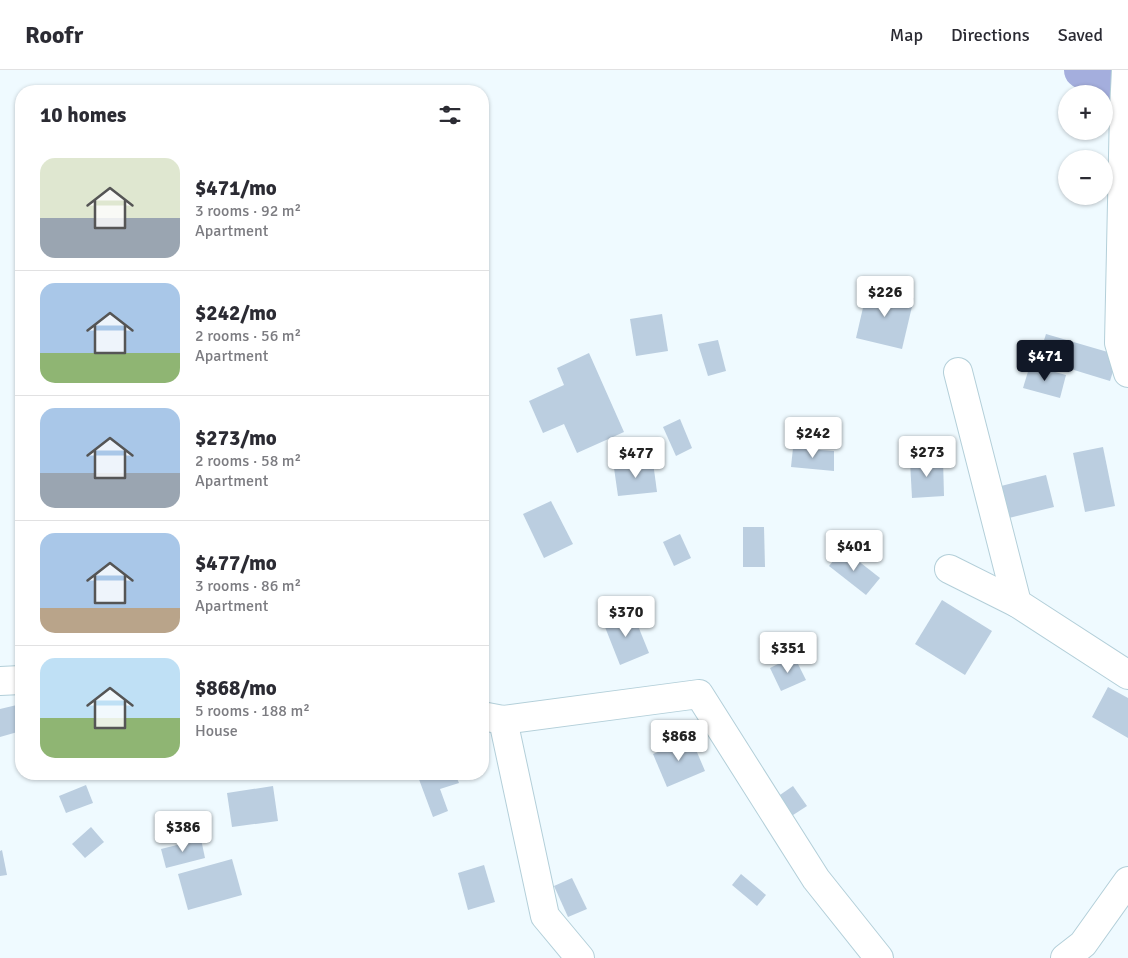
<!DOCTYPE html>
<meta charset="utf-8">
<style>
body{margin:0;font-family:Signika,sans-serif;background:#f2f2f3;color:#2b2b33;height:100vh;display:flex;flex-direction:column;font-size:19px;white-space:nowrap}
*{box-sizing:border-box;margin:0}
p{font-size:16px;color:#7c7c81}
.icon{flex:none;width:28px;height:28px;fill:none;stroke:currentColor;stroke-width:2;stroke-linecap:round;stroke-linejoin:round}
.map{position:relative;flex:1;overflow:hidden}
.drawer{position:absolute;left:15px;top:15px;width:474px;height:695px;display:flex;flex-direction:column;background:#fff;border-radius:20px;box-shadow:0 1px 4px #0004}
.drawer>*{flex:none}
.buttons{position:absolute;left:1058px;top:15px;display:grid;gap:10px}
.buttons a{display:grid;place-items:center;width:55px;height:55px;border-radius:50%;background:#fff;box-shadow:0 1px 4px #0004;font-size:25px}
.price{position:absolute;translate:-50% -42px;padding:0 11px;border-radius:5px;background:#fff;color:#222;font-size:16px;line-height:32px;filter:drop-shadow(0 1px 2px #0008)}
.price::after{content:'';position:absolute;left:50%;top:30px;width:15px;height:11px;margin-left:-8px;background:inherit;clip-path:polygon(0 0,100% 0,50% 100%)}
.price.on{background:#111827;color:#fff}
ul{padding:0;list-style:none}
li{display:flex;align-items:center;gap:15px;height:125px;padding:0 25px}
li+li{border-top:1px solid #e1e1e2}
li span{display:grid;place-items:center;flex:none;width:140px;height:100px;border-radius:15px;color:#555}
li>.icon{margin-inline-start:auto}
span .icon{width:60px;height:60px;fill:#fffc;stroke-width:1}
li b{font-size:21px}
h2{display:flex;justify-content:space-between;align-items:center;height:60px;padding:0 25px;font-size:21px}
header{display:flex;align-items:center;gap:30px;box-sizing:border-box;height:70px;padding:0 25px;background:#fff;border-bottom:1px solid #e1e1e2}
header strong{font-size:24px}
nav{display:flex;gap:28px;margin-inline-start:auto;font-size:18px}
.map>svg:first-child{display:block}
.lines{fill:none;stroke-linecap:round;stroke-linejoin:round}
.river{stroke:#a4aedd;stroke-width:38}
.building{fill:#bbcee0}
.minor-casing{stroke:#b3cfd9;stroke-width:30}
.minor{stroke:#fff;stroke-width:28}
</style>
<header>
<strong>Roofr</strong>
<nav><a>Map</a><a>Directions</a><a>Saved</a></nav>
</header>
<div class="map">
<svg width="1128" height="888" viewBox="0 0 1128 888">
<rect width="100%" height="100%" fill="#effaff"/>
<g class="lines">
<path class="river" d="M 1083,0 L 1128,19"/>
</g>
<g class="building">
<path d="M 868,216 L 914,228 L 902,279 L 856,268 Z"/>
<path d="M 662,244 L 668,281 L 636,286 L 630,249 Z"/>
<path d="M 1046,264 L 1118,285 L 1110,311 L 1038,289 Z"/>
<path d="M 718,270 L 726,301 L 708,306 L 698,274 Z"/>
<path d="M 589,283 L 624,362 L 577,383 L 564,354 L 543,363 L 529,331 L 564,315 L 557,298 Z"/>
<path d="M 1030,295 L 1066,305 L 1060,328 L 1023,318 Z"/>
<path d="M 680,349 L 692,378 L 676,386 L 663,357 Z"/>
<path d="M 1103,377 L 1115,436 L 1085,442 L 1073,383 Z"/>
<path d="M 793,378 L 834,381 L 834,401 L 791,397 Z"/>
<path d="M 943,389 L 944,426 L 912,428 L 910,391 Z"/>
<path d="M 653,392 L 657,422 L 618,426 L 614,398 Z"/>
<path d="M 1046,405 L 1054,437 L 1005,449 L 997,417 Z"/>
<path d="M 551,431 L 573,474 L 544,488 L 523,444 Z"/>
<path d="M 743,457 L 764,457 L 765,497 L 743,497 Z"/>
<path d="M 680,464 L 691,488 L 674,496 L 663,472 Z"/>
<path d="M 843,479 L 880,508 L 866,525 L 829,496 Z"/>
<path d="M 942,530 L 992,561 L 965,605 L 915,574 Z"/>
<path d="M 632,541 L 649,583 L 620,595 L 603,552 Z"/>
<path d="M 794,586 L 806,610 L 781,621 L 770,598 Z"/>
<path d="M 1108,617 L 1128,628 L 1128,668 L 1092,647 Z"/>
<path d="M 21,634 L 21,661 L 0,667 L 0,639 Z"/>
<path d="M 691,668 L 705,701 L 667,717 L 653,684 Z"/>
<path d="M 417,704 L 455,704 L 459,713 L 440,719 L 448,741 L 433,747 Z"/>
<path d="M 86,715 L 93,733 L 66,743 L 59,726 Z"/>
<path d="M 273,716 L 278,751 L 232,757 L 227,723 Z"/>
<path d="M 793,716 L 807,736 L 790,747 L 777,727 Z"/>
<path d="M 91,757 L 104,772 L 85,788 L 72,774 Z"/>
<path d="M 201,769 L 205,788 L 166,798 L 161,779 Z"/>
<path d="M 2,780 L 7,805 L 0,806 L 0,781 Z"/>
<path d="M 232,789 L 242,825 L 188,840 L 178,804 Z"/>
<path d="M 484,795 L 495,832 L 468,840 L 458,803 Z"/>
<path d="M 741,804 L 766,825 L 757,836 L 732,815 Z"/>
<path d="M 572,808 L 587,839 L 568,847 L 554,816 Z"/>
</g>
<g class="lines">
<defs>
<g id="minor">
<path d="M 1126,0 L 1124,39 L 1119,273 L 1128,303"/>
<path d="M 958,302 L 1017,533 L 1128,605"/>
<path d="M 949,499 L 1017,533"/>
<path d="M 0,611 L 21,610"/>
<path d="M 482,646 L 503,650 L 699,624 L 816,809 L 879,888"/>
<path d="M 503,650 L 545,846 L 580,888"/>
<path d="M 1065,888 L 1083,874 L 1128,811"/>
</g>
</defs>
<use href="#minor" class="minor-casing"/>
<use href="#minor" class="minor"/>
</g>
</svg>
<div class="buttons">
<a>+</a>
<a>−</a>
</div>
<b class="price" style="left:885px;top:248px">$226</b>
<b class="price on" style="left:1045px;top:312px">$471</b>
<b class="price" style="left:813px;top:389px">$242</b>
<b class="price" style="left:927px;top:408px">$273</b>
<b class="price" style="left:636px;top:409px">$477</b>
<b class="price" style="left:854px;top:502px">$401</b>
<b class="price" style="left:626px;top:568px">$370</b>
<b class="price" style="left:788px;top:604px">$351</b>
<b class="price" style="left:679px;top:692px">$868</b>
<b class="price" style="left:183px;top:783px">$386</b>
<section class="drawer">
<h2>10 homes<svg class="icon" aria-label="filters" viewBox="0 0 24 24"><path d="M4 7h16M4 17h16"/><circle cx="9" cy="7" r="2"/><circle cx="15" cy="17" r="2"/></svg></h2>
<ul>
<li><span style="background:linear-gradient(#dfe7d0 60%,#9aa5b1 0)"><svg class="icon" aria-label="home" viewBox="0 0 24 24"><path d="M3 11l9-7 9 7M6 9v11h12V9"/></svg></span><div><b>$471/mo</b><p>3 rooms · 92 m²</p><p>Apartment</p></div></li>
<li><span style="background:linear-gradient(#a9c7e8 70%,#8fb573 0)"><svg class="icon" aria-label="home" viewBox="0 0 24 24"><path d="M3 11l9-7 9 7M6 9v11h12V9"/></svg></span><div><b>$242/mo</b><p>2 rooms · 56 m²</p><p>Apartment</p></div></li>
<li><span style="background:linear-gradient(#a9c7e8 65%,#9aa5b1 0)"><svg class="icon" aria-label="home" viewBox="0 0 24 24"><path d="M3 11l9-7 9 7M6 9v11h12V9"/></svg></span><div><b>$273/mo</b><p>2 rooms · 58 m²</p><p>Apartment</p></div></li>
<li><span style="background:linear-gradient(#a9c7e8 75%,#b9a48a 0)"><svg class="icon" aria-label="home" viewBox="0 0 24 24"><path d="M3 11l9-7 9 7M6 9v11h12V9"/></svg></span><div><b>$477/mo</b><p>3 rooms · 86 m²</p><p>Apartment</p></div></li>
<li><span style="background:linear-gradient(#bfe0f5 60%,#8fb573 0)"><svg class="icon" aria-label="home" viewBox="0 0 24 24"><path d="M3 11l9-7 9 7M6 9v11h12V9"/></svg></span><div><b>$868/mo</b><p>5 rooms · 188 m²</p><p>House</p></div></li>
</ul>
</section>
</div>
